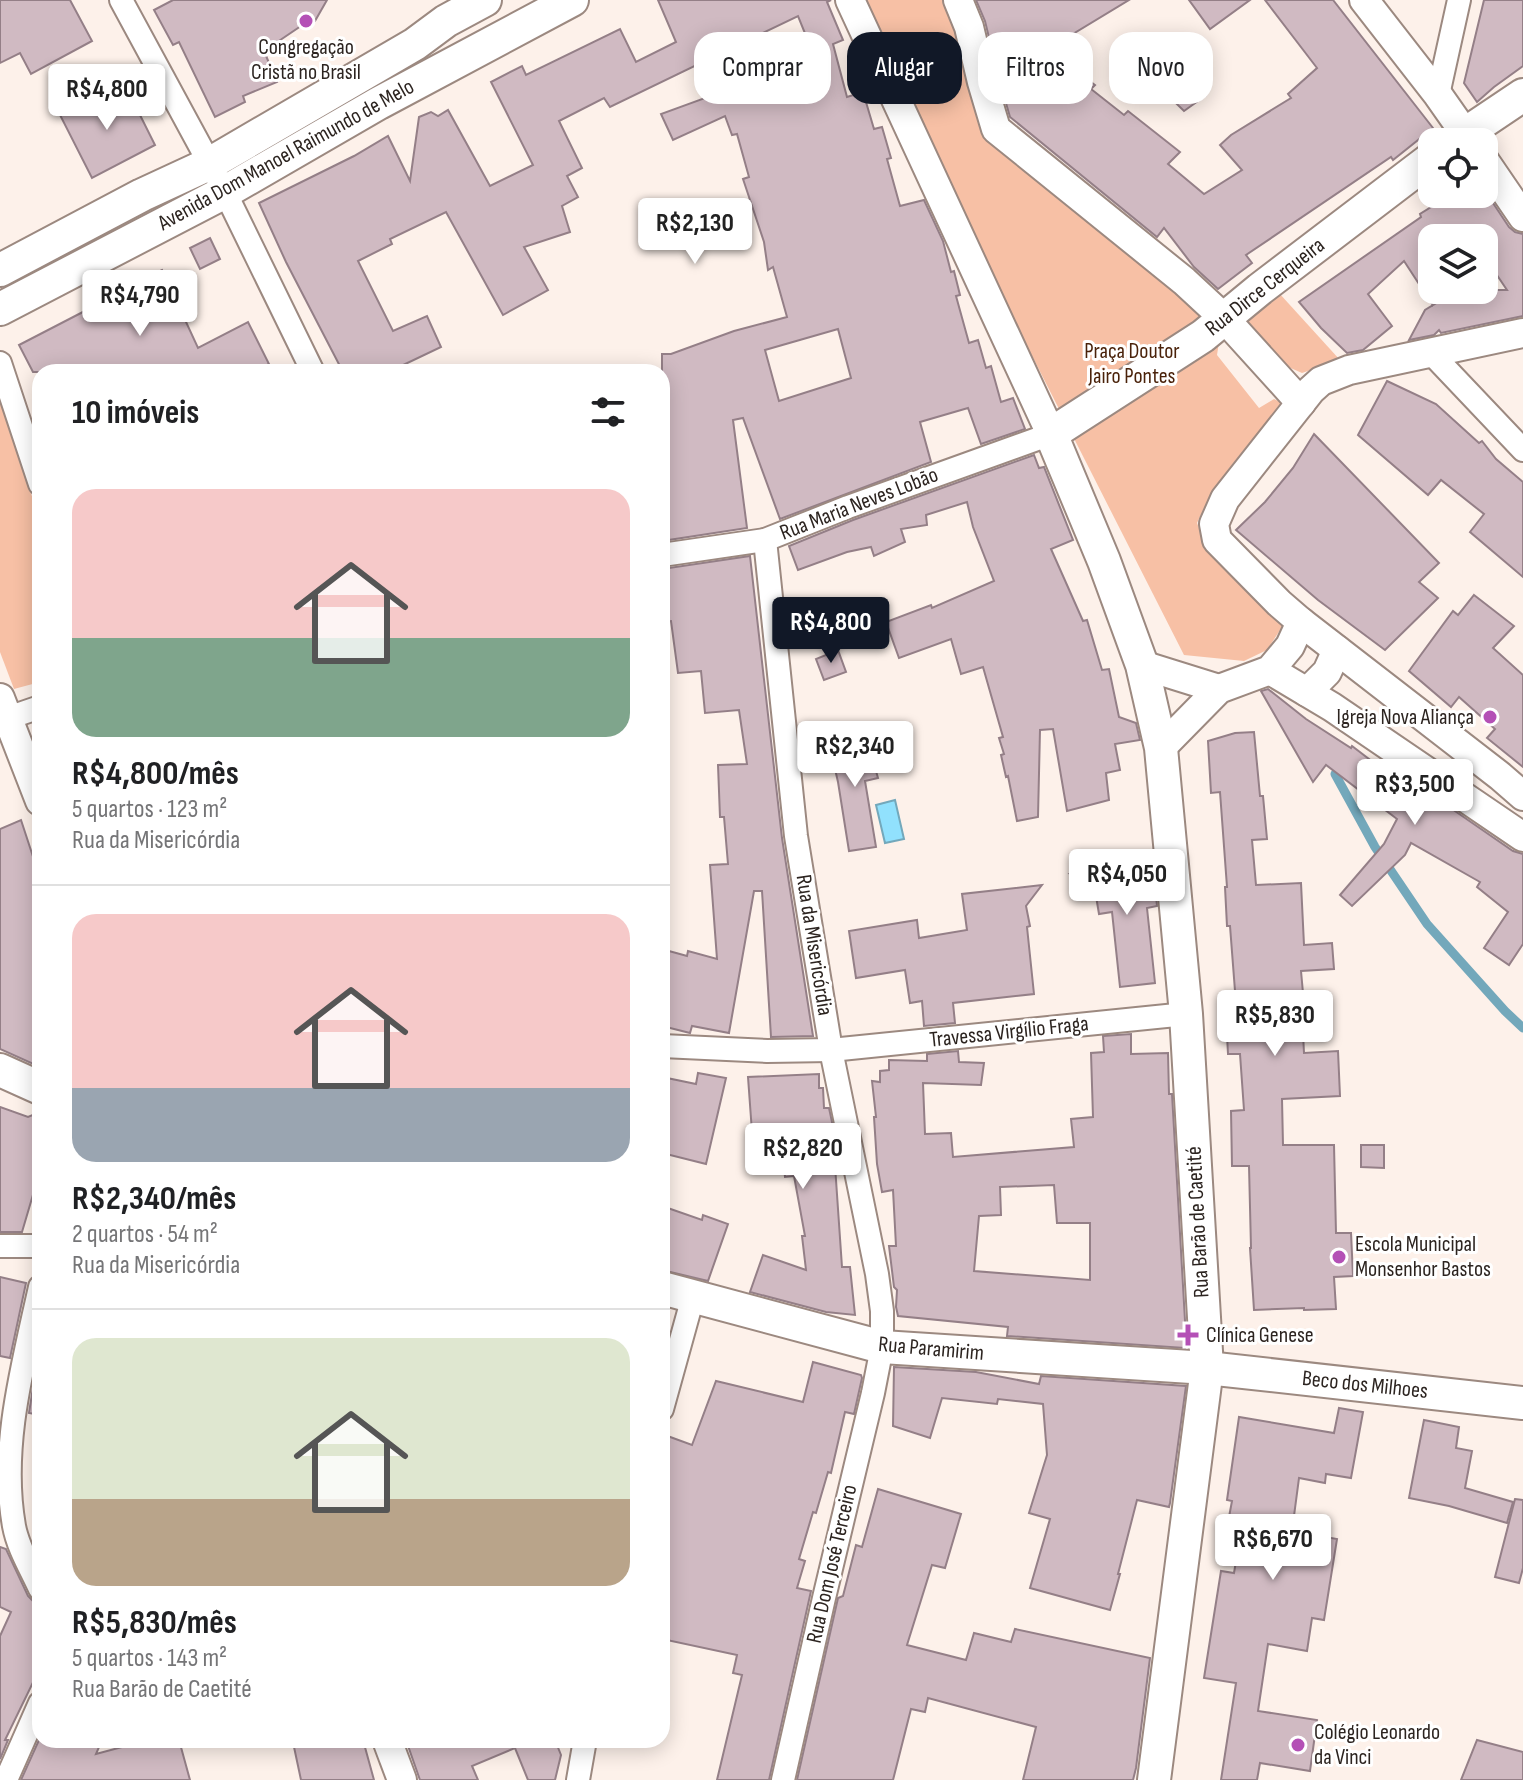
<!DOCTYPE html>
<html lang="pt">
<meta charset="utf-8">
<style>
body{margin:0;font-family:"Sofia Sans Condensed",sans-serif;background:#f6f6f6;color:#202124;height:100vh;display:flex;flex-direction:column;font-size:30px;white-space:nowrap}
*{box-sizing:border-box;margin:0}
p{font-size:26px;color:#757577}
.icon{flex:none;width:44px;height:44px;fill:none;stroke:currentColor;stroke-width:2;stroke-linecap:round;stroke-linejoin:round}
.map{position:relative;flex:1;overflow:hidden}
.details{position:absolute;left:32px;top:364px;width:638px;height:1384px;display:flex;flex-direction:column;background:#fff;border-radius:24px;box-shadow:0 4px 20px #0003}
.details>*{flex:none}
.hud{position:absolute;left:694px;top:32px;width:708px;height:72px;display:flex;gap:16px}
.fabs{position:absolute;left:1418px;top:128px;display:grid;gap:16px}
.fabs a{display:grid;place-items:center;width:80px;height:80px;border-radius:16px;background:#fff;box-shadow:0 4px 20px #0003;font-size:40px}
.price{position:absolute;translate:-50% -68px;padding:0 18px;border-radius:8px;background:#fff;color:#222;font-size:26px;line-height:52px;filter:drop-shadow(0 2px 4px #0008)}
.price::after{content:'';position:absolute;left:50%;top:48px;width:24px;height:18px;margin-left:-12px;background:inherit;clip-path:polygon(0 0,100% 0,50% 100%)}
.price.current{background:#111827;color:#fff}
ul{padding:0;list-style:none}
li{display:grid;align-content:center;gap:16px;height:424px;padding:0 40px}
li+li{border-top:2px solid #e0e0e0}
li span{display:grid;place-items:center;height:248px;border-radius:24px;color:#555}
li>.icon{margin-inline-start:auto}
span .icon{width:144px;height:144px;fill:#fffc;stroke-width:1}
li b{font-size:34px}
h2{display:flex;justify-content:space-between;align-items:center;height:96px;padding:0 40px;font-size:34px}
.chip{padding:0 28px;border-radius:24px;background:#fff;box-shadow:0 4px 20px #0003;font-size:28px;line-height:72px}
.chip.current{background:#111827;color:#fff}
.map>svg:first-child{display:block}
.green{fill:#f7c0a5}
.water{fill:#91e1fd;stroke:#73a8bb;stroke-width:2}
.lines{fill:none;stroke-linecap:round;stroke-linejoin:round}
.stream{stroke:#73a8bb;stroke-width:9}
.building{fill:#d0bac2;stroke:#947f87;stroke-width:2;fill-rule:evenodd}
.minor-casing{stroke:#9c8980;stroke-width:26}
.tertiary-casing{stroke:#9c8980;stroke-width:32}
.secondary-casing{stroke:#9c8980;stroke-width:36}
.minor{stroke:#fff;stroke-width:22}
.tertiary{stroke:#fff;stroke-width:28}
.secondary{stroke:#fff;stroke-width:32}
.poi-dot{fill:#b450b6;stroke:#fff;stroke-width:3}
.labels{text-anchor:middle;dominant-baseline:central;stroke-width:6;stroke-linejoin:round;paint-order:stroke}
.poi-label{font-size:22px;fill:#2c2420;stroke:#fff;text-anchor:start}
.street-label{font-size:22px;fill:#2c2420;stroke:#fff}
.park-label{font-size:22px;fill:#4a220a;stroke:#fff}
</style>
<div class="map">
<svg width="1523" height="1780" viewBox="0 0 1523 1780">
<rect width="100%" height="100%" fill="#fdf1ea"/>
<g class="green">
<path d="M 862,0 L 947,0 L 988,136 L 1197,303 L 1220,336 L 1217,355 L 1259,408 L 1274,399 L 1280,402 L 1283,408 C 1249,442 1216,479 1197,523 L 1207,549 L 1284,624 L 1267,650 L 1244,661 L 1184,655 L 994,281 Z"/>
<path d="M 1279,293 L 1340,360 L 1302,373 L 1286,366 L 1280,360 L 1245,318 Z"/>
<path d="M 0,398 L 40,521 L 40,682 L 14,689 L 0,652 Z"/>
</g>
<path class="water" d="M 895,800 L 904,839 L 885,843 L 876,805 Z"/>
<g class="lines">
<path class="stream" d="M 1335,774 L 1375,847 L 1427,924 L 1505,1011 L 1523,1028"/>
</g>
<g class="building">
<path d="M 0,0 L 70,0 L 92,41 L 31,74 L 20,53 L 0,63 Z"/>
<path d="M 173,0 L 327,0 L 315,21 L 306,26 L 301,26 L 264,51 L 277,82 L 243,96 L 245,102 L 215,117 L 179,42 L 173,45 L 154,10 Z"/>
<path d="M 658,0 L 831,0 L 827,2 L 843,40 L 833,44 L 847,97 L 863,92 L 874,129 L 882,127 L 891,158 L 887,159 L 900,206 L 924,200 L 943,241 L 951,272 L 954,271 L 960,295 L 956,296 L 969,343 L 978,340 L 986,368 L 991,366 L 1001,402 L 1013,398 L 1025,429 L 981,444 L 968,408 L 920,422 L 931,462 L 780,519 L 743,418 L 733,420 L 747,528 L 662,541 L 662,354 L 671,354 L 734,331 L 787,317 L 773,267 L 768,270 L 764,242 L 743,179 L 749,177 L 737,134 L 732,135 L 725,116 L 673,140 L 661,114 L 815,58 L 798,16 L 610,107 L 604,98 L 559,121 L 582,168 L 567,176 L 578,197 L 562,206 L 570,232 L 524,247 L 548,290 L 503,315 L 446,212 L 390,239 L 392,244 L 358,261 L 393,331 L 427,316 L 441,347 L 401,366 L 404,372 L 343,372 L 286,262 L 259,203 L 354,156 L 388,136 L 410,181 L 419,117 L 431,112 L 438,116 L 448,110 L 490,186 L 533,165 L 491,82 L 522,66 L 526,75 L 620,29 L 636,62 L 676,42 ZM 838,329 L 851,378 L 779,401 L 765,350 Z"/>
<path d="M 976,0 L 1129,0 L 1073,34 L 1074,38 L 1047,48 L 1095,85 L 1091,89 L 1124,115 L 1128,111 L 1180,152 L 1168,164 L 1204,194 L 1242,170 L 1220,145 L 1231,135 L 1291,98 L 1288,94 L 1317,68 L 1265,0 L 1333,0 L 1433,128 L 1393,160 L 1391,157 L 1246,255 L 1252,263 L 1218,289 L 1194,267 L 1164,228 L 1157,237 L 1010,117 L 997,72 L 1000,71 L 992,50 L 985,21 Z"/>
<path d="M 1189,0 L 1250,0 L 1210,29 Z"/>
<path d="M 1484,0 L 1523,0 L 1523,66 L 1494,87 L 1477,102 L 1464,83 Z"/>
<path d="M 1164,51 L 1190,78 L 1192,76 L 1205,96 L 1184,111 L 1144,72 Z"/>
<path d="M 126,87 L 155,145 L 92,178 L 59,113 L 83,100 L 86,108 Z"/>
<path d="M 1452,194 L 1487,194 L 1509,227 L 1515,232 L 1523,234 L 1523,316 L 1441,333 L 1439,330 L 1434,335 L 1409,340 L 1425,310 L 1458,290 L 1507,290 L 1484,256 L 1484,238 L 1432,238 L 1432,304 L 1404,261 L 1368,294 L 1392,326 L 1363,350 L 1347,353 L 1321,328 L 1299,302 L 1421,217 L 1420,214 Z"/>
<path d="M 210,238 L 220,259 L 200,269 L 190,248 Z"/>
<path d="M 162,270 L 198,348 L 248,322 L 269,364 L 254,372 L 33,372 L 19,345 L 108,299 L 106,296 Z"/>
<path d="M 1387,381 L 1436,404 L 1479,443 L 1482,441 L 1496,459 L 1523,482 L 1523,577 L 1470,532 L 1484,514 L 1441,480 L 1428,495 L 1358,435 Z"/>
<path d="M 1314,434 L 1439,563 L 1419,582 L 1438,598 L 1385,650 L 1318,600 L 1236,530 L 1265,502 L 1293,468 Z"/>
<path d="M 1034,455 L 1039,468 L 1044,467 L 1073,540 L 1051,549 L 1083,621 L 1087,620 L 1102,670 L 1109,669 L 1119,717 L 1136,723 L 1140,740 L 1115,744 L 1120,770 L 1106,773 L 1109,800 L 1067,811 L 1053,729 L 1040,730 L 1038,817 L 1017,821 L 1008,776 L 1006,777 L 1001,755 L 1004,754 L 999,738 L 1003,737 L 983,667 L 961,674 L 951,639 L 899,658 L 886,622 L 931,605 L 932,608 L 994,581 L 973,527 L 967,502 L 926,515 L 927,525 L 901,529 L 905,542 L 874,556 L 871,547 L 847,552 L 798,570 L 789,546 L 853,520 Z"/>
<path d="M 750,556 L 782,838 L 813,1036 L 771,1037 L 762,891 L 754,891 L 729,1033 L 692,1026 L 690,1033 L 662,1026 L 662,978 L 669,951 L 687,956 L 688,951 L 717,959 L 710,865 L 728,864 L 724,817 L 720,817 L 718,765 L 747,764 L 739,710 L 705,713 L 701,671 L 678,673 L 671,621 L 662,622 L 662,569 Z"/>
<path d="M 1474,595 L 1514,626 L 1493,648 L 1523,675 L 1523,767 L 1487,738 L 1495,729 L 1459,697 L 1451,707 L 1409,671 L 1453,611 L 1458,615 Z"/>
<path d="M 838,650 L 846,672 L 824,680 L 816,659 Z"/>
<path d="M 1268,689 L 1306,719 L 1351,748 L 1352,746 L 1386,772 L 1388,769 L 1439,800 L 1513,851 L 1523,854 L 1523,944 L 1509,965 L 1484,948 L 1508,912 L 1477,887 L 1480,882 L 1411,843 L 1405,855 L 1352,906 L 1340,895 L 1384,844 L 1397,819 L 1326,765 L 1313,782 L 1261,691 Z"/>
<path d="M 1254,732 L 1260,796 L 1263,796 L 1267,839 L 1252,840 L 1256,885 L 1301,883 L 1304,945 L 1332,943 L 1334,969 L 1301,971 L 1303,993 L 1301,993 L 1304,1053 L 1338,1051 L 1340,1096 L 1282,1099 L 1283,1145 L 1334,1145 L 1336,1233 L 1351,1233 L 1353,1276 L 1334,1277 L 1336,1309 L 1304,1310 L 1304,1308 L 1254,1310 L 1250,1248 L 1251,1248 L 1249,1166 L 1232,1166 L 1231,1111 L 1244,1110 L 1240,1054 L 1228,1054 L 1226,1016 L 1231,1016 L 1229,992 L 1235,991 L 1230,926 L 1227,926 L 1225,887 L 1227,887 L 1220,792 L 1211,793 L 1208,741 L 1235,733 Z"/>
<path d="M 865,733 L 878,778 L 865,781 L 876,847 L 849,851 L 838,782 L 829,743 Z"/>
<path d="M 21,820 L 40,878 L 40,1067 L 0,1049 L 0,829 Z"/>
<path d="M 1153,866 L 1157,906 L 1147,908 L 1155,983 L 1120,987 L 1112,912 L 1099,914 L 1096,896 L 1070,874 Z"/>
<path d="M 1042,885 L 1026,906 L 1030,926 L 1027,927 L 1034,994 L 953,1003 L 955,1023 L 924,1026 L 922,1001 L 910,1003 L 905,970 L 856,978 L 849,931 L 917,920 L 919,938 L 967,930 L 962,894 Z"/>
<path d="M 1131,1034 L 1131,1054 L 1168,1053 L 1169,1094 L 1172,1094 L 1186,1338 L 1185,1348 L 1007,1336 L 1008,1327 L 898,1316 L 896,1307 L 897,1290 L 894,1287 L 889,1246 L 896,1246 L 893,1190 L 882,1192 L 877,1164 L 874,1117 L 876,1117 L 872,1081 L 880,1082 L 880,1071 L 889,1070 L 889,1060 L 927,1061 L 927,1054 L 958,1051 L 959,1062 L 984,1063 L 981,1085 L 923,1083 L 925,1134 L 951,1133 L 953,1157 L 1074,1147 L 1071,1119 L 1093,1117 L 1091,1053 L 1104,1052 L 1103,1036 ZM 1054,1185 L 1057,1223 L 1090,1223 L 1090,1280 L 974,1271 L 979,1216 L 1001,1215 L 1000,1187 Z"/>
<path d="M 698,1073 L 726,1078 L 706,1164 L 662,1153 L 662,1080 L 667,1082 L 667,1078 L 696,1084 Z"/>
<path d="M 819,1074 L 819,1088 L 823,1088 L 824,1108 L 829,1108 L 832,1122 L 842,1267 L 850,1267 L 855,1315 L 826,1312 L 750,1292 L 763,1255 L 806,1270 L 802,1236 L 805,1236 L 794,1176 L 785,1177 L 782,1144 L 753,1146 L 748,1077 Z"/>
<path d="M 0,1107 L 28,1117 L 40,1112 L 40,1171 L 22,1232 L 0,1232 Z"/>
<path d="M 1361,1145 L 1384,1145 L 1384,1168 L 1361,1167 Z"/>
<path d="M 662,1206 L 702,1220 L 703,1215 L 728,1224 L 708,1281 L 662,1270 Z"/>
<path d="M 0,1277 L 26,1283 L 10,1358 L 0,1356 Z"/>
<path d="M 813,1362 L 861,1375 L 862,1378 L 854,1414 L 845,1412 L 831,1473 L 828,1472 L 816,1513 L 813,1512 L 799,1559 L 805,1561 L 797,1588 L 811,1591 L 769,1780 L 717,1780 L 742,1675 L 733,1673 L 737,1655 L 662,1639 L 662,1434 L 692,1445 L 716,1381 L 803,1402 Z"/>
<path d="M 894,1367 L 976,1372 L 1039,1384 L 1041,1376 L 1186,1386 L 1170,1503 L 1169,1507 L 1137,1500 L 1118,1574 L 1120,1574 L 1110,1610 L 1030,1588 L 1050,1519 L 1029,1513 L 1047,1455 L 1043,1404 L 998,1399 L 997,1404 L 942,1398 L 930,1438 L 893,1426 Z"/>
<path d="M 34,1381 L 40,1382 L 40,1415 L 29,1413 Z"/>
<path d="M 1339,1408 L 1363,1412 L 1351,1478 L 1326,1474 L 1325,1483 L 1299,1478 L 1292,1531 L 1337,1539 L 1324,1620 L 1312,1618 L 1307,1651 L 1268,1644 L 1258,1711 L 1317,1720 L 1310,1771 L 1260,1763 L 1257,1780 L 1221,1780 L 1236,1683 L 1204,1678 L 1221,1571 L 1234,1573 L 1243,1519 L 1229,1517 L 1232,1501 L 1227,1500 L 1239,1417 L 1334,1433 Z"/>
<path d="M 1424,1420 L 1459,1427 L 1456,1448 L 1472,1451 L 1465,1488 L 1513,1502 L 1507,1523 L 1449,1506 L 1409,1498 Z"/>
<path d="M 878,1489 L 961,1514 L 945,1568 L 932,1565 L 907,1645 L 966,1660 L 974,1633 L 1011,1642 L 1015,1629 L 1150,1658 L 1136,1768 L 1133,1780 L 1023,1780 L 1036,1727 L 928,1698 L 925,1712 L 911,1709 L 893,1780 L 797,1780 L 838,1598 L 843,1596 L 856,1545 L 862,1547 Z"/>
<path d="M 1515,1499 L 1523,1500 L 1523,1568 L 1519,1583 L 1495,1577 Z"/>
<path d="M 0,1547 L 6,1549 L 28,1596 L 33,1601 L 40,1603 L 40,1668 L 5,1740 L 8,1740 L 0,1759 L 0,1636 L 11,1612 L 0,1607 Z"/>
<path d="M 39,1740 L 102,1740 L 96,1754 L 148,1740 L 179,1740 L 190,1780 L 21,1780 Z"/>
<path d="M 321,1740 L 363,1740 L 374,1780 L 301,1780 L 294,1747 Z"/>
<path d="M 406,1740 L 555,1740 L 561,1755 L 555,1780 L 528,1780 L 515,1748 L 472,1766 L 478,1780 L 420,1780 Z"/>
<path d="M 1477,1740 L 1523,1752 L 1523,1780 L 1461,1780 Z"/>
</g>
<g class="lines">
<defs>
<g id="minor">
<path d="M 121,0 L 225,192 L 313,372"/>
<path d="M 1438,95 L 1459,0"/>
<path d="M 1431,353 L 1523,450"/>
<path d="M 0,363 L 40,484"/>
<path d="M 765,540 L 796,836 L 831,1050 L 877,1274 L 882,1311 L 882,1347 L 873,1393 L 824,1598 L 783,1780"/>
<path d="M 662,555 L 765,540 L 848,507 L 1051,434"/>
<path d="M 8,718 L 40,707"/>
<path d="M 662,1046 L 767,1051 L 831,1050 L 1186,1014"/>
<path d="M 0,1246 L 40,1246"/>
<path d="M 40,1287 C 23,1365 0,1447 14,1526 C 18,1548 31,1569 40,1589"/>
<path d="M 662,1409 L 693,1297"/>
<path d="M 6,1780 L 40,1703"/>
<path d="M 578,1780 L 585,1740"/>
</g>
<g id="tertiary">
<path d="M 850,0 L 1051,434"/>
<path d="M 958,0 L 969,27 L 982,82 L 996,129 L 1184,281 L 1225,319 L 1301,403"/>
<path d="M 1364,0 L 1438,95 L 1471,142"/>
<path d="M 1484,160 L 1523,217"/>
<path d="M 1523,333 L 1349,370 L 1321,381 L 1311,390 L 1225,499 L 1214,524 L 1217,540 L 1279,603 L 1301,622 L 1500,776 L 1523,796"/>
<path d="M 1142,665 L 1219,689"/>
<path d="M 1270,670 L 1332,707 L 1523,837"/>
<path d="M 1307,692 L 1327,672 L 1337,650"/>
<path d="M 0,698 L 40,801"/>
<path d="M 1161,748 L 1219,689 L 1270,670 L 1290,646 L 1301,622"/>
<path d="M 387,1740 L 402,1780"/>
</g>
<g id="secondary">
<path d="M 1453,142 L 1523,95"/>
<path d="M 0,270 L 142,195 L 209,164 L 415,44 L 446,21 L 485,0"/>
<path d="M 0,309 L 225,192 L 379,103 L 572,0"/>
<path d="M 0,1070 L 40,1088"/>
<path d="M 662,1288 L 882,1347 L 1207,1368 L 1523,1403"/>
<path d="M 1154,1780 L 1207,1368 L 1186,1014 L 1161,748 L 1142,665 L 1104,561 L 1051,434 L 1203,336 L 1260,289 L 1432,158"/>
</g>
</defs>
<use href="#minor" class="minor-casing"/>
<use href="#tertiary" class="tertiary-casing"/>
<use href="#secondary" class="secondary-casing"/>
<use href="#minor" class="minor"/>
<use href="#tertiary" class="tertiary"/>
<use href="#secondary" class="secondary"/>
</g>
<g class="poi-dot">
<circle cx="306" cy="21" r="8"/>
<circle cx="1490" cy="717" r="8"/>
<circle cx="1339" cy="1257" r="8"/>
<path d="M1184 1323h8v8h8v8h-8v8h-8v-8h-8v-8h8z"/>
<circle cx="1298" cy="1745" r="8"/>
</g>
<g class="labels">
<g class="poi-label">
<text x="306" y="47" text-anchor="middle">Congregação<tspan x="306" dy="25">Cristã no Brasil</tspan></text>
<text x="1474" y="717" text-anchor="end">Igreja Nova Aliança</text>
<text x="1355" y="1244">Escola Municipal<tspan x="1355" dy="25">Monsenhor Bastos</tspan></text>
<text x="1206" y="1335">Clínica Genese</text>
<text x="1314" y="1732">Colégio Leonardo<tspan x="1314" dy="25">da Vinci</tspan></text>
</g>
<g class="street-label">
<text transform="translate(286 155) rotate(-29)">Avenida Dom Manoel Raimundo de Melo</text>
<text transform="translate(1265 287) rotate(-38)">Rua Dirce Cerqueira</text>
<text transform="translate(859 504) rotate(-21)">Rua Maria Neves Lobão</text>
<text transform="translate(814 945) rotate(81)">Rua da Misericórdia</text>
<text transform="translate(1009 1032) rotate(-6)">Travessa Virgílio Fraga</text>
<text transform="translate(1198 1222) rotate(-93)">Rua Barão de Caetité</text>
<text transform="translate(931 1349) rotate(5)">Rua Paramirim</text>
<text transform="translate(1365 1385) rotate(6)">Beco dos Milhoes</text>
<text transform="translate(832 1564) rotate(-77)">Rua Dom José Terceiro</text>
</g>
<g class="park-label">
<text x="1132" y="351">Praça Doutor<tspan x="1132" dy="25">Jairo Pontes</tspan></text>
</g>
</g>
</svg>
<div class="fabs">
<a><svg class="icon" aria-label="locate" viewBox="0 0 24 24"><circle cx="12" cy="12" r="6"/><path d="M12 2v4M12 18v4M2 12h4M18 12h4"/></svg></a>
<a><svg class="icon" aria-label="layers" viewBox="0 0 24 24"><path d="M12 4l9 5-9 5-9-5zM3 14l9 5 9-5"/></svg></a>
</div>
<b class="price" style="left:107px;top:132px">R$4,800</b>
<b class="price" style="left:695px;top:266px">R$2,130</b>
<b class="price" style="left:140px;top:338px">R$4,790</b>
<b class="price current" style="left:831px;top:665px">R$4,800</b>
<b class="price" style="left:855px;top:789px">R$2,340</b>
<b class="price" style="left:1415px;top:827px">R$3,500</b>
<b class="price" style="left:1127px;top:917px">R$4,050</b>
<b class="price" style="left:1275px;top:1058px">R$5,830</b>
<b class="price" style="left:803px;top:1191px">R$2,820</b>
<b class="price" style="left:1273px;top:1582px">R$6,670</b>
<div class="hud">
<a class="chip">Comprar</a>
<a class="chip current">Alugar</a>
<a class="chip">Filtros</a>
<a class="chip">Novo</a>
</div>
<section class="details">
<h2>10 imóveis<svg class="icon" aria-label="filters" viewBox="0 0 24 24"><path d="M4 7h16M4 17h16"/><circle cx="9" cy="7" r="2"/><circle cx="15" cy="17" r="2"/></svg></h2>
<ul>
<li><span style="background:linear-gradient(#f6c9c9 60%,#7fa58c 0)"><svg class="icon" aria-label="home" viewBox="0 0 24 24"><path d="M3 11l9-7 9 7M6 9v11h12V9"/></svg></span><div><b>R$4,800/mês</b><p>5 quartos · 123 m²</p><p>Rua da Misericórdia</p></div></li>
<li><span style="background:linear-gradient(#f6c9c9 70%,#9aa5b1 0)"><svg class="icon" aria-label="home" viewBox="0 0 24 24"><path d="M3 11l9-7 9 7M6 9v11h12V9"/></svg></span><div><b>R$2,340/mês</b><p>2 quartos · 54 m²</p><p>Rua da Misericórdia</p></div></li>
<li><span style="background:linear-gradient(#dfe7d0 65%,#b9a48a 0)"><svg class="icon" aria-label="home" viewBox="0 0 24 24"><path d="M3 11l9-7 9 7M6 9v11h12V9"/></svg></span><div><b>R$5,830/mês</b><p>5 quartos · 143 m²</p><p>Rua Barão de Caetité</p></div></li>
</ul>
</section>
</div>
